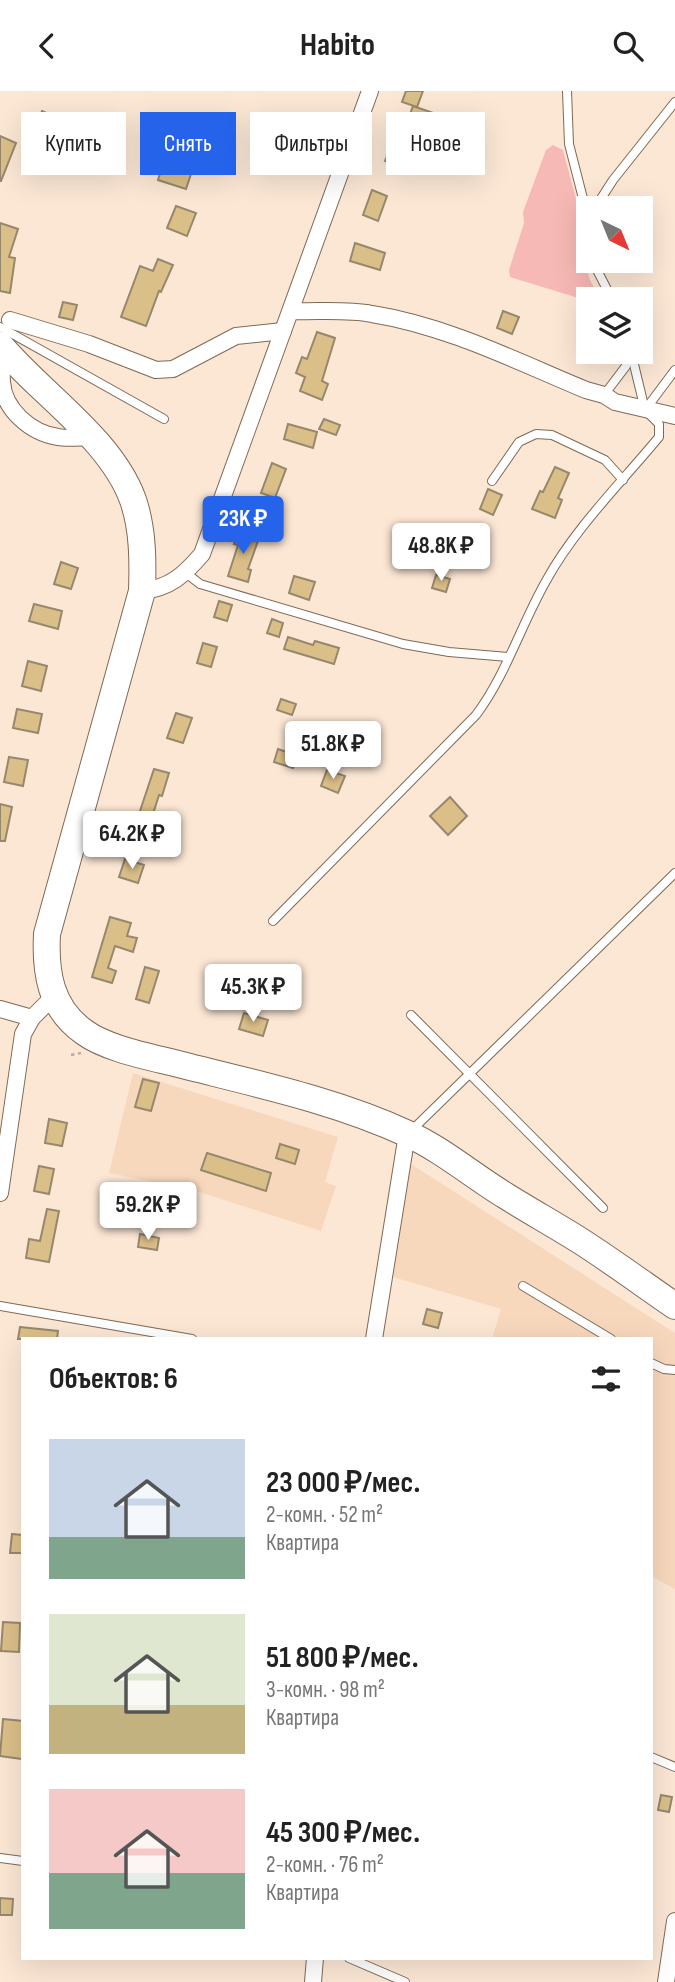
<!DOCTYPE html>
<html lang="ru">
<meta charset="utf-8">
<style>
body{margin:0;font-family:"Sofia Sans Condensed",sans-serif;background:#f2f2f2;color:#222;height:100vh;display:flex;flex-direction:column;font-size:26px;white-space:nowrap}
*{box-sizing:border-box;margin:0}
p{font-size:23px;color:#767676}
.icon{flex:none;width:38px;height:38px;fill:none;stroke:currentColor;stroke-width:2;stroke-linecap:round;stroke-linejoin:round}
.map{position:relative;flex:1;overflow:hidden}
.side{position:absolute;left:21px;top:1246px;width:632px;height:623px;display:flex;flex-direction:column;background:#fff;border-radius:0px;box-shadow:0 7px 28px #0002}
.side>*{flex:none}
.hud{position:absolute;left:21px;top:21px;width:634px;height:63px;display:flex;gap:14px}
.needle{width:46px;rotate:137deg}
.tools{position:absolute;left:576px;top:105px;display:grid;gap:14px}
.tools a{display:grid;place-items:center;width:77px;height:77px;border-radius:0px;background:#fff;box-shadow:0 7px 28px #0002;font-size:35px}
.price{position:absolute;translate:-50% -60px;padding:0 16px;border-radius:7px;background:#fff;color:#222;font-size:23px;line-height:46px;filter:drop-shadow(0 2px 4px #0008)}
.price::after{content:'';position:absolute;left:50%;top:42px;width:21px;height:16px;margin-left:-10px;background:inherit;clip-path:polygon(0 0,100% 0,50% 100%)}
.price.active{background:#2563eb;color:#fff}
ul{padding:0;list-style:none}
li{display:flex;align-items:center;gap:21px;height:175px;padding:0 28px}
li span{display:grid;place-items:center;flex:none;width:196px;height:140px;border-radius:0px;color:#555}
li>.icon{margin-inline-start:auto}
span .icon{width:84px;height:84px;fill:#fffc;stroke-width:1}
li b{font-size:30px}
h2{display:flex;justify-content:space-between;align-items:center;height:84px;padding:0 28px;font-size:30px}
.pill{padding:0 24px;border-radius:0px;background:#fff;box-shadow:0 7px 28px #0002;font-size:24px;line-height:63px}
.pill.active{background:#2563eb;color:#fff}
header{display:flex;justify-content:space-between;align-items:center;height:91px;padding:0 28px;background:#fff;font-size:32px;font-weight:700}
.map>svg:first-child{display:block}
.built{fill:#f8d8bd}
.green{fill:#f7b9b6}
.building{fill:#dbbf89;stroke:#96886d;stroke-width:2}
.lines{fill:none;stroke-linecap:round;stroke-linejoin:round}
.lane-casing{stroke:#7f6955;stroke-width:10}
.street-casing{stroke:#7f6955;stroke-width:18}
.primary-casing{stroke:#7f6955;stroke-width:28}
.path{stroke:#bcab9c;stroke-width:2.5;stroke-dasharray:3.5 3.5;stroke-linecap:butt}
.lane{stroke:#fff;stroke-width:8}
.street{stroke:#fff;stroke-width:16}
.primary{stroke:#fff;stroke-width:26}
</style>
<header><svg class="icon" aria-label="back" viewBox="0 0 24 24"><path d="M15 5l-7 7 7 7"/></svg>Habito<svg class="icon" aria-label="search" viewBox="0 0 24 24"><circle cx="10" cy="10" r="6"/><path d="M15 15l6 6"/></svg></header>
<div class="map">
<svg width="675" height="1891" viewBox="0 0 675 1891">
<rect width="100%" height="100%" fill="#fce7d5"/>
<g class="built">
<path d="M 133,982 L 338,1046 L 325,1091 L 336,1095 L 321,1140 L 193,1099 L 109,1082 Z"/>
<path d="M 411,1073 L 675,1242 L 675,1498 L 651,1485 L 651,1248 L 492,1248 L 501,1218 L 393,1186 Z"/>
</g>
<path class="green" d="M 553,54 L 563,59 L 584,138 L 584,167 L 590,189 L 599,206 L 588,210 L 510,186 L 509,179 L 524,132 L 523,121 L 546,59 Z"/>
<g class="building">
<path d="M 406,0 L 423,0 L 417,16 L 402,11 Z"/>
<path d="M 413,15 L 448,27 L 440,50 L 405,37 Z"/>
<path d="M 42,20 L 66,31 L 59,46 L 35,35 Z"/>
<path d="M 0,45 L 16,52 L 1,90 L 0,90 Z"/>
<path d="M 393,51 L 405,56 L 398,75 L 385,70 Z"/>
<path d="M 176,69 L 194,74 L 186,98 L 158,89 L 163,73 L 173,77 Z"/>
<path d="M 372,99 L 387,105 L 378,130 L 363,124 Z"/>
<path d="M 176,115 L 196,122 L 187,145 L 167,137 Z"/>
<path d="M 0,132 L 18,138 L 9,166 L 15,167 L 10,202 L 0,200 Z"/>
<path d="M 355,152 L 385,162 L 380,179 L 350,170 Z"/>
<path d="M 158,168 L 173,174 L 161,201 L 159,200 L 146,235 L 121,226 L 140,175 L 153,180 Z"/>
<path d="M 63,211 L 77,214 L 73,229 L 59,226 Z"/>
<path d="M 503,220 L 519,226 L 512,243 L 497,237 Z"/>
<path d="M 317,241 L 335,247 L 322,290 L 328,293 L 322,309 L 300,300 L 305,286 L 296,282 L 302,266 L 307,268 Z"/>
<path d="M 324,328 L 340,334 L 336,344 L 319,338 Z"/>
<path d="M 288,333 L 317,341 L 313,357 L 284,348 Z"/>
<path d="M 272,372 L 286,378 L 275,407 L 261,402 Z"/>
<path d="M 555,376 L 569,382 L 558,407 L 562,409 L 555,427 L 532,418 L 540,400 L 543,401 Z"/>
<path d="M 488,398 L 502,404 L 493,424 L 480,418 Z"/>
<path d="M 239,440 L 259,447 L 248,478 L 251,479 L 248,491 L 228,485 L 238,454 L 234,453 Z"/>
<path d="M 61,471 L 78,477 L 71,498 L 54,493 Z"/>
<path d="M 436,484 L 450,488 L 446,501 L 432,497 Z"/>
<path d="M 294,485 L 315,491 L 309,509 L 289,502 Z"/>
<path d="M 219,510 L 232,514 L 227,530 L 214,526 Z"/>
<path d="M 34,513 L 62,520 L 58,538 L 29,530 Z"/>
<path d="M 272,528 L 283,532 L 279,546 L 267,542 Z"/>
<path d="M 288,546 L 313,554 L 315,550 L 339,557 L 334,573 L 284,558 Z"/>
<path d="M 203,552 L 217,556 L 211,576 L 197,572 Z"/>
<path d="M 28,570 L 47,575 L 41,600 L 22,595 Z"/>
<path d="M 281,608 L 296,613 L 292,624 L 277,619 Z"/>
<path d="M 17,618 L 42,623 L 38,642 L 13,637 Z"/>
<path d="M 176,622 L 192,627 L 183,652 L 167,647 Z"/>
<path d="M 278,658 L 298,665 L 293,677 L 274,671 Z"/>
<path d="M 9,666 L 28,669 L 23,695 L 4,691 Z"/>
<path d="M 154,678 L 169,682 L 162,705 L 159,704 L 147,742 L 134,738 Z"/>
<path d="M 327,679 L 345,685 L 338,702 L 321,695 Z"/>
<path d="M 450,706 L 467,725 L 448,744 L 430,725 Z"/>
<path d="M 0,713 L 12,716 L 5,750 L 0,750 Z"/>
<path d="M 125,768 L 144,774 L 138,792 L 119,786 Z"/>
<path d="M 110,826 L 131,832 L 127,845 L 137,847 L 133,861 L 115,855 L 108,877 L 116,880 L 112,892 L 92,886 Z"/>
<path d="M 145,876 L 159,880 L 149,912 L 136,908 Z"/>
<path d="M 244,922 L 268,929 L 263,945 L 239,938 Z"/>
<path d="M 143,988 L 159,992 L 151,1020 L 135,1016 Z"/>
<path d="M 49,1028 L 67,1032 L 62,1055 L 45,1052 Z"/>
<path d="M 280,1053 L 299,1059 L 295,1073 L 276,1067 Z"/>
<path d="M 207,1062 L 271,1082 L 266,1100 L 201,1079 Z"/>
<path d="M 39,1075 L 54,1078 L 49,1103 L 34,1100 Z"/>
<path d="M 47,1118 L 59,1120 L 49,1171 L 26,1167 L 29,1148 L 40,1150 Z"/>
<path d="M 140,1143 L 159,1147 L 157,1159 L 138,1156 Z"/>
<path d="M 427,1218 L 442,1222 L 438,1237 L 423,1233 Z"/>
<path d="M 20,1236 L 58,1240 L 57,1248 L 18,1248 Z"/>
<path d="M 12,1443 L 23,1444 L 23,1462 L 10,1462 Z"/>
<path d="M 3,1531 L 20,1532 L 19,1561 L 1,1560 Z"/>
<path d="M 3,1628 L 23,1630 L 22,1668 L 0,1665 Z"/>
<path d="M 661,1704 L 672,1706 L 669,1721 L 658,1719 Z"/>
<path d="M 0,1807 L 13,1808 L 12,1824 L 0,1824 Z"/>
</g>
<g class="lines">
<defs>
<g id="lane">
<path d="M 567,0 L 569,53 L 588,127"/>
<path d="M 595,117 L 613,89 L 675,11"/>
<path d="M 595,170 L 597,179 L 612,208"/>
<path d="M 0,236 L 164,328"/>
<path d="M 604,304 L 626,275 L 629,261"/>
<path d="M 645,319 L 675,279"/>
<path d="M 492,390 L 519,351 L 536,343 L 552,344 L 605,369 L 623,389"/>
<path d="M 186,482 L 200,493 L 403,553 L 449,561 L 508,566"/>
<path d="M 273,830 L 476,624 C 506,584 521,534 546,490 C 575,437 621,392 659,346 L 659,333 L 645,319 L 631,261"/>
<path d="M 411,924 L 603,1117"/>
<path d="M 412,1039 L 675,782"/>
<path d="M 523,1195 L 611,1248"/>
<path d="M 0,1215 L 192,1248"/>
<path d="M 651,1272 L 664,1278 L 675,1279"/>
<path d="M 651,1666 L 675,1676"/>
<path d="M 0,1767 L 23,1770"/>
<path d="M 349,1867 L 405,1891"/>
</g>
<g id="street">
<path d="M 291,220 C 318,221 346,218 372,223 C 447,235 516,270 586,299 L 604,304 L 615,311 L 675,325"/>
<path d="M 10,229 L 89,253 L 156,279 L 173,278 L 236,245 L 283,240"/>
<path d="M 3,258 C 3,269 1,280 2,291 C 4,319 31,342 58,346 C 68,348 81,346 91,346"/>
<path d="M 142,500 C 170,497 184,484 202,463 L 370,0"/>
<path d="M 0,918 L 32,927"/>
<path d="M 0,1102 L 23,943 L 32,927 L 53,906"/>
<path d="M 374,1248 L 407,1043"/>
<path d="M 313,1891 L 315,1867"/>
<path d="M 666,1891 L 675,1830"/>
</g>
<path id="primary" d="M 0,254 C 41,303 111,348 133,409 C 143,438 143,470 142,500 L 47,843 C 45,881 50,917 84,941 C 110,960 158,967 190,976 C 262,994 339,1011 408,1043 C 443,1059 473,1085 506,1105 C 530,1120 555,1134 579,1149 C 612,1170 643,1193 675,1215"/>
</defs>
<use href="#lane" class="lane-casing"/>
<use href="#street" class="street-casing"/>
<use href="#primary" class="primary-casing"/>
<path class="path" d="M 71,964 L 81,962"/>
<use href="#lane" class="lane"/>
<use href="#street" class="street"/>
<use href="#primary" class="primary"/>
</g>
</svg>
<div class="tools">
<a><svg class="needle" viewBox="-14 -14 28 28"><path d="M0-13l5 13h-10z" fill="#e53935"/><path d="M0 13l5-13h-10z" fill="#767676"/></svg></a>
<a><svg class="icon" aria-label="layers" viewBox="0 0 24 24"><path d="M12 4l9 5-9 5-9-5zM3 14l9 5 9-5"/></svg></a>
</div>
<b class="price active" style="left:243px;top:465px">23K ₽</b>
<b class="price" style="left:441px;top:492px">48.8K ₽</b>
<b class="price" style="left:333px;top:690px">51.8K ₽</b>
<b class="price" style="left:132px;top:780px">64.2K ₽</b>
<b class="price" style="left:253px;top:933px">45.3K ₽</b>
<b class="price" style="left:148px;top:1151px">59.2K ₽</b>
<div class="hud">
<a class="pill">Купить</a>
<a class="pill active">Снять</a>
<a class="pill">Фильтры</a>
<a class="pill">Новое</a>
</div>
<section class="side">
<h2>Объектов: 6<svg class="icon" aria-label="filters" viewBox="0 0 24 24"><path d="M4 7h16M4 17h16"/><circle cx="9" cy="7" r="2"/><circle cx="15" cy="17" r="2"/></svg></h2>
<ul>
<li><span style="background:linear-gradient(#c9d6e8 70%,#7fa58c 0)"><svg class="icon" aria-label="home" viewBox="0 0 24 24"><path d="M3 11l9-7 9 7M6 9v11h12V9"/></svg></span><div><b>23 000 ₽/мес.</b><p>2-комн. · 52 m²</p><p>Квартира</p></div></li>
<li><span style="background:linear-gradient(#dfe7d0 65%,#c2b280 0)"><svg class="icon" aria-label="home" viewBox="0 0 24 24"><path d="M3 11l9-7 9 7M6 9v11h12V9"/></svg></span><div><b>51 800 ₽/мес.</b><p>3-комн. · 98 m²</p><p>Квартира</p></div></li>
<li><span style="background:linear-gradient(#f6c9c9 60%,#7fa58c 0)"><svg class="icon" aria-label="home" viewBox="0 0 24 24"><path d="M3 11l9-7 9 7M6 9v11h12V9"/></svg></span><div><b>45 300 ₽/мес.</b><p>2-комн. · 76 m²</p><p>Квартира</p></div></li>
</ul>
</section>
</div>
